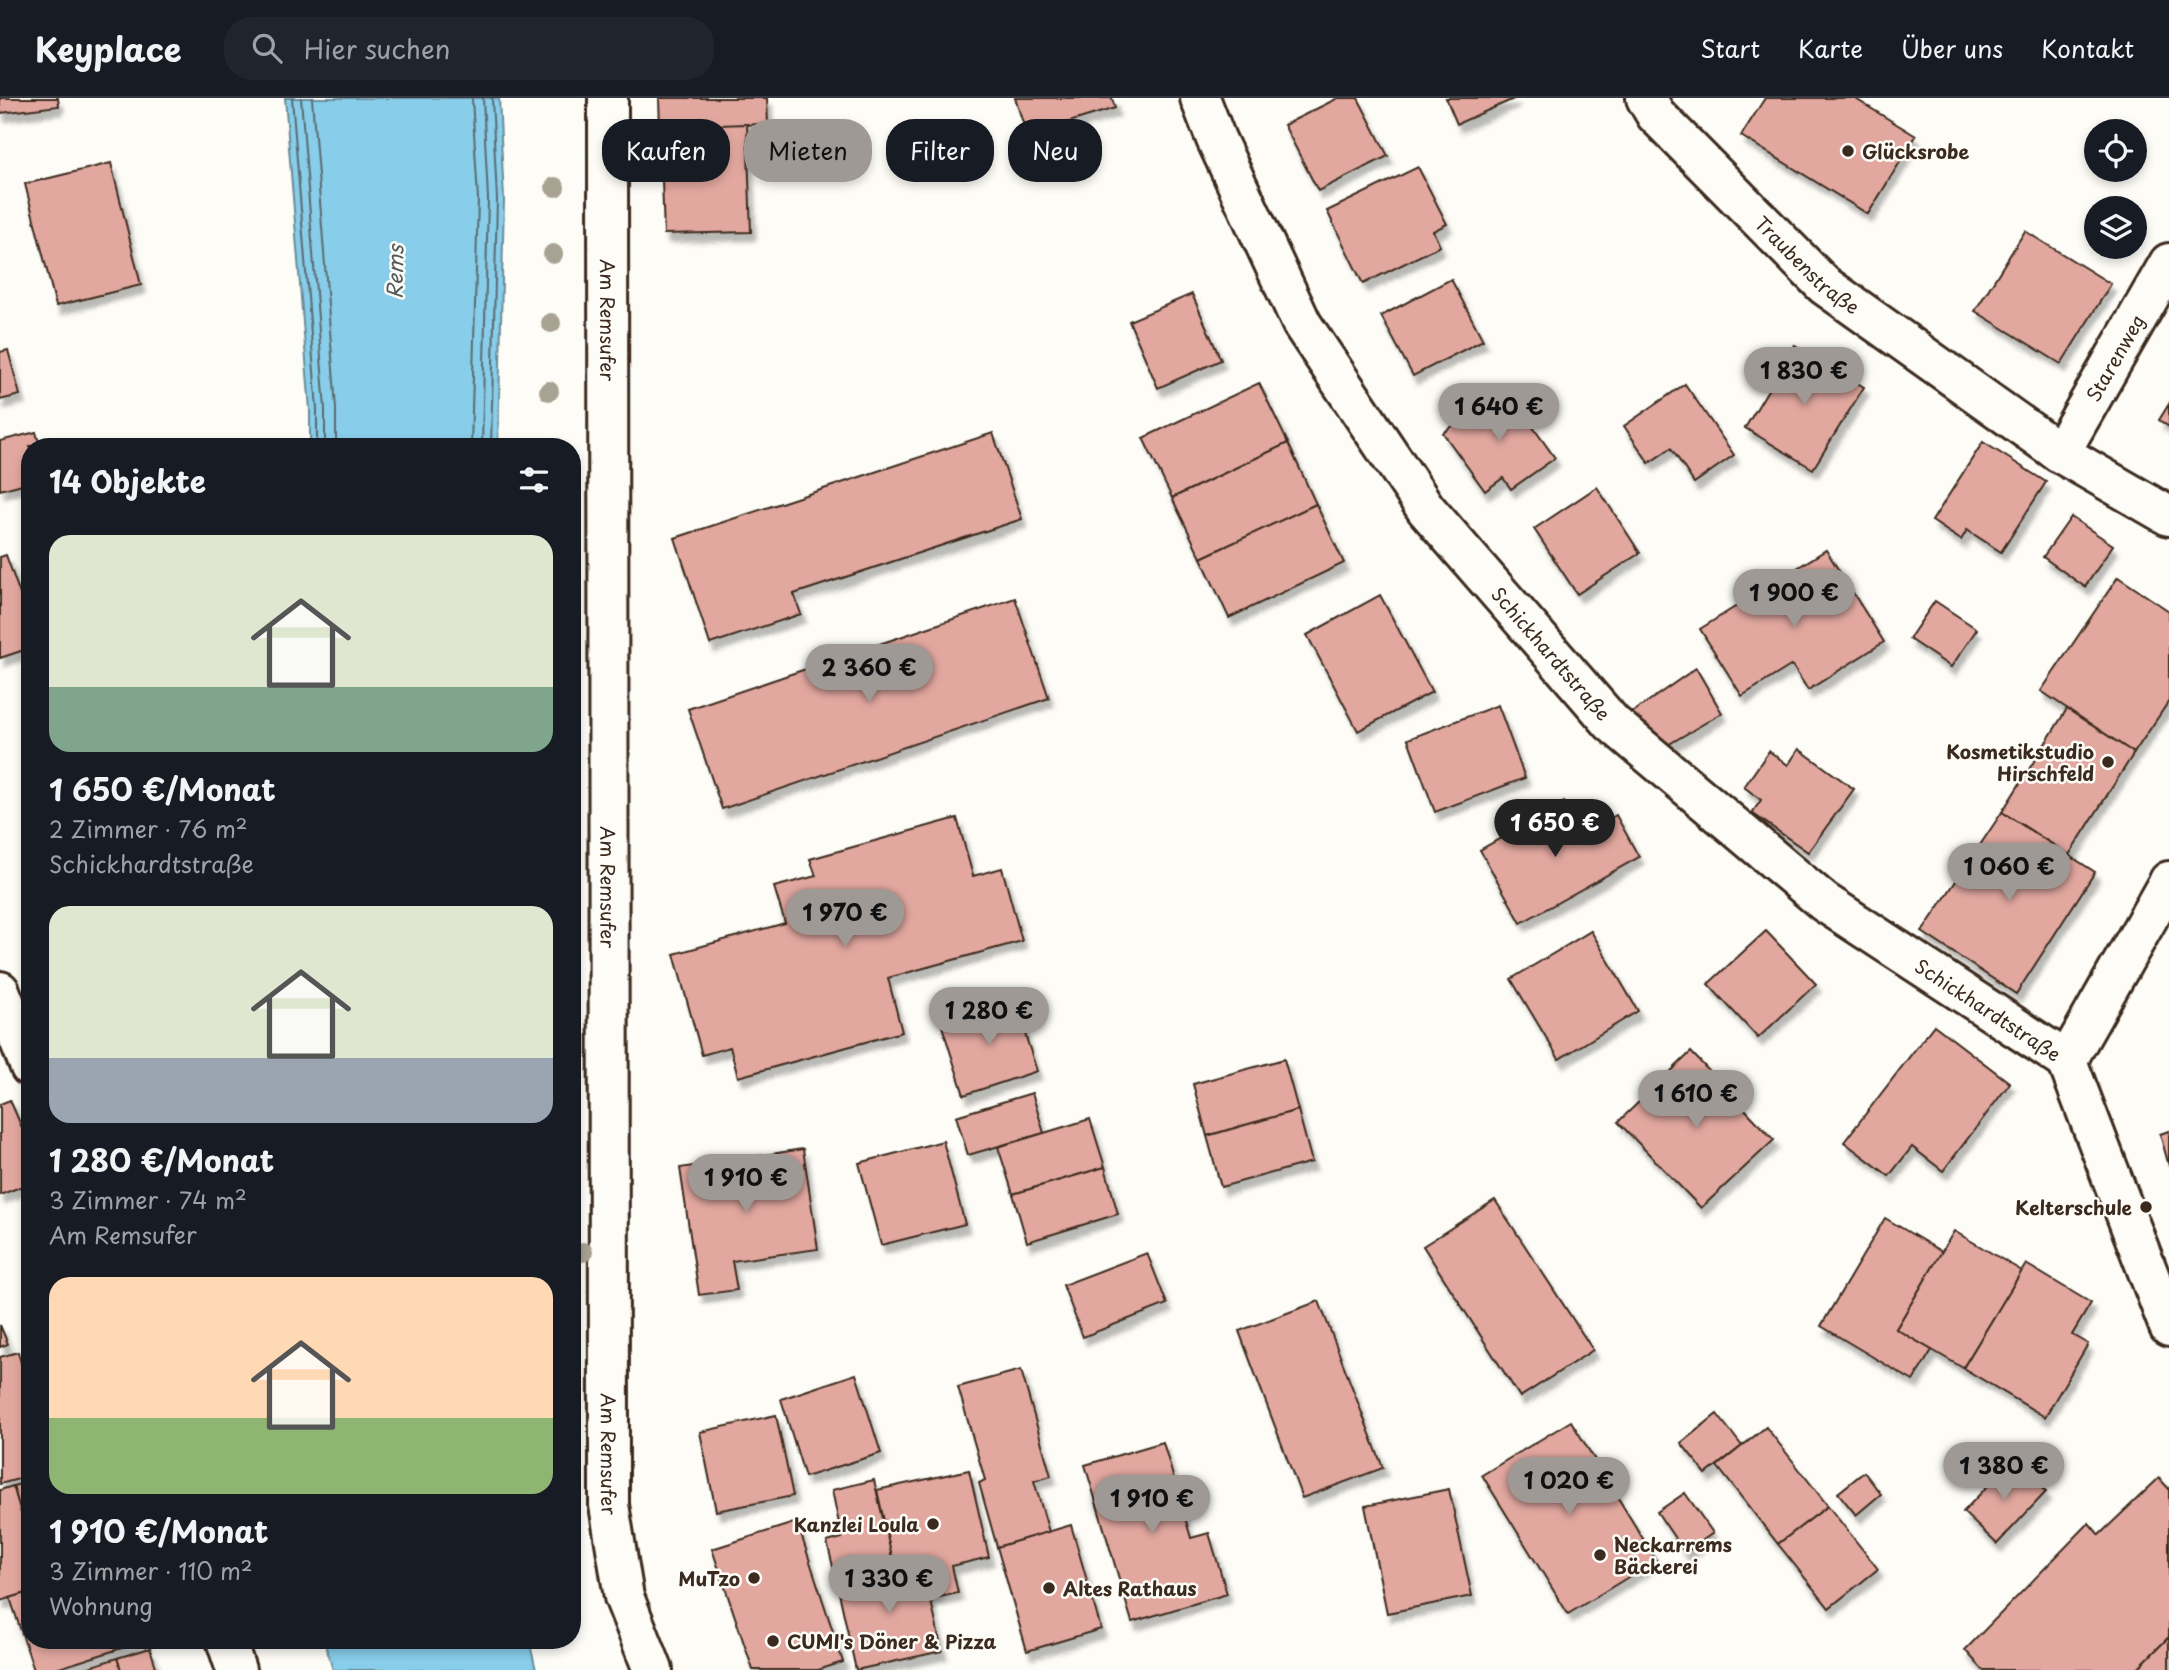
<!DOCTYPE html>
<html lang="de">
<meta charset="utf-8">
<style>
body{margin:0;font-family:"Playpen Sans",sans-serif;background:#20242c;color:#f1f3f6;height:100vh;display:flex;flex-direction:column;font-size:26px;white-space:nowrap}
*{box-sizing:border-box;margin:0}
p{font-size:23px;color:#9ea1a6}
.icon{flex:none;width:38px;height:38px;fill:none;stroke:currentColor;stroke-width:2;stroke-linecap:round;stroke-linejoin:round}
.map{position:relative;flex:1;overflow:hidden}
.drawer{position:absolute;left:21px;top:340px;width:560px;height:1211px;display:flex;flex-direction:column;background:#171b24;border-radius:28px;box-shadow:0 4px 10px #0003}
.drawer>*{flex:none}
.guide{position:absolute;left:602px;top:21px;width:665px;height:63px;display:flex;gap:14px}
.buttons{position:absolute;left:2084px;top:21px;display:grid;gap:14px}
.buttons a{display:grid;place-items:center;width:63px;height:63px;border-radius:50%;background:#171b24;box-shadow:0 4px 10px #0003;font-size:35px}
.price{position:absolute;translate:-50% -60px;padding:0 16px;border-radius:24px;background:#9f9995;color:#111;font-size:23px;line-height:46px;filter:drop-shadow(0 2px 4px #0008)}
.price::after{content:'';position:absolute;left:50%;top:42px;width:21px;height:16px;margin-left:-10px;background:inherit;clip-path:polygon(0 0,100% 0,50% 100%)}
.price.active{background:#222;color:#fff}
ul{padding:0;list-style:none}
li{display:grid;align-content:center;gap:14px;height:371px;padding:0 28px}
li span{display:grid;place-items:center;height:217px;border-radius:21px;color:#555}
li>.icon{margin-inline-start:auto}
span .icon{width:126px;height:126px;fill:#fffc;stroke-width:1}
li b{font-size:30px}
h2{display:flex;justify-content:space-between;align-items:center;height:84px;padding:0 28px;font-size:30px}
.pill{padding:0 24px;border-radius:28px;background:#171b24;box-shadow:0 4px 10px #0003;font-size:24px;line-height:63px}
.pill.active{background:#9f9995;color:#111}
header{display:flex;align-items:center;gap:42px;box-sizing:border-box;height:98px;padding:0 35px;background:#171b24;border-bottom:2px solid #363941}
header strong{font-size:33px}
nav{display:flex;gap:38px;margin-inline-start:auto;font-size:24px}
.search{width:490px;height:63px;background:#20242c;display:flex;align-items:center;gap:18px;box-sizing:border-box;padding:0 24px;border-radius:28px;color:#9ea1a6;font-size:26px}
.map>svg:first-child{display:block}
.water{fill:#88cde9;stroke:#698c98;stroke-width:2}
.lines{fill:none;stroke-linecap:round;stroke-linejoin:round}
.shore{stroke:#5a6b6f;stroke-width:2}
.building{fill:#e2a8a0;stroke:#3b2a1e;stroke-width:2;filter:url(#shadow)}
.street-casing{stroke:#3b2a1e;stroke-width:44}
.secondary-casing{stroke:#3b2a1e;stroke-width:44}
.street{stroke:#fdfcf7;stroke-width:38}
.secondary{stroke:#fdfcf7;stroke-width:38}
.tree{fill:#a7a291}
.poi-dot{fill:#3b2a1e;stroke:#fdfcf7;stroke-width:2.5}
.labels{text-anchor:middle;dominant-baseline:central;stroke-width:5;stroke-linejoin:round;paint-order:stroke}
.poi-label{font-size:19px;font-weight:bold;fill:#3b2a1e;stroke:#fdfcf7;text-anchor:start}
.street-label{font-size:19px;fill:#3b2a1e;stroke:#fdfcf7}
.water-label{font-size:21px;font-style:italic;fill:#525b5b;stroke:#fdfcf7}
</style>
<header>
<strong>Keyplace</strong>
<div class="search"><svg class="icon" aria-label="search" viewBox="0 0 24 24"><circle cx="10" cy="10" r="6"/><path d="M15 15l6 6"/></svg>Hier suchen</div>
<nav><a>Start</a><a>Karte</a><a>Über uns</a><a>Kontakt</a></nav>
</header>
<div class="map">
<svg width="2169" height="1572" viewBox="0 0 2169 1572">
<defs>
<filter id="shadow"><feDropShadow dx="4.5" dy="8" stdDeviation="2" flood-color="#0004"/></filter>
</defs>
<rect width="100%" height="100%" fill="#fdfcf7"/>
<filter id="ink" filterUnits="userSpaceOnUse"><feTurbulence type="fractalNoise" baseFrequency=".0143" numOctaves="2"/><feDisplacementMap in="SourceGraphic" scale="14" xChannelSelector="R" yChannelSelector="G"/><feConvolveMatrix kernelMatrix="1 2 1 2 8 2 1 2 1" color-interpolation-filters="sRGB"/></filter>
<g filter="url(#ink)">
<g class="water">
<path d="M 285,0 L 499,0 L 504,101 L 498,348 L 310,348 L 310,312 Z"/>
<path d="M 324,1542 L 529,1542 L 536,1572 L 333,1572 Z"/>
</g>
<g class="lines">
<g class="shore">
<path d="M 292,0 L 317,311 L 317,348"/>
<path d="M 301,0 L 325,311 L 325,348"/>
<path d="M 312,0 L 336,310 L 336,348"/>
<path d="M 471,348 L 478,101 L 472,0"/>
<path d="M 482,348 L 488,101 L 483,0"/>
<path d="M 491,348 L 497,101 L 492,0"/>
</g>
</g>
<g class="building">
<path d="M 0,0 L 58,0 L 59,8 L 0,15 Z"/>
<path d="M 659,0 L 767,0 L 768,26 L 660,29 Z"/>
<path d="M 1015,0 L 1112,0 L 1115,10 L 1027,37 Z"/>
<path d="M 1338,0 L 1358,0 L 1388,58 L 1318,93 L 1284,27 Z"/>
<path d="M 1446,0 L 1516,0 L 1457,26 Z"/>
<path d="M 1765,0 L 1854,0 L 1916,38 L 1868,116 L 1741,38 Z"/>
<path d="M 747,26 L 751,134 L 664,136 L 660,29 Z"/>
<path d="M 111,65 L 141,187 L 56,208 L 25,86 Z"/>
<path d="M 1418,69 L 1447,126 L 1433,133 L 1440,148 L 1363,186 L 1327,113 Z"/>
<path d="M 2025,133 L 2111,186 L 2061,266 L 1975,213 Z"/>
<path d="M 1451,181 L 1483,242 L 1413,278 L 1381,218 Z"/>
<path d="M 1192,196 L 1221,262 L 1158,290 L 1129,223 Z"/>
<path d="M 1795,247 L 1864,289 L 1813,371 L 1745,330 Z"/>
<path d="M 8,252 L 20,297 L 0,302 L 0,254 Z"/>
<path d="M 1259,285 L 1288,345 L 1172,400 L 1143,340 Z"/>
<path d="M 1685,286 L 1734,357 L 1694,385 L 1671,350 L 1649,365 L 1624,328 Z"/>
<path d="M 1505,290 L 1555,360 L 1511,391 L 1503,380 L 1485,393 L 1443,335 Z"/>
<path d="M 2169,306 L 2169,329 L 2159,322 Z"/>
<path d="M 36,334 L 40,348 L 30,348 L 30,384 L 0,392 L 0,343 Z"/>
<path d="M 993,335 L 1022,421 L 794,496 L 801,516 L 710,546 L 675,440 Z"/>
<path d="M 1983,344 L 2046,384 L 2001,454 L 1967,432 L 1961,442 L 1932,423 Z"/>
<path d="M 1288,345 L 1316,406 L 1201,460 L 1172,400 Z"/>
<path d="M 1597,389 L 1640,455 L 1577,496 L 1534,431 Z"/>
<path d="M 1316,406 L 1344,465 L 1229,520 L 1201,460 Z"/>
<path d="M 2071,419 L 2113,447 L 2085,489 L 2043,459 Z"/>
<path d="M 1826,452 L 1884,544 L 1808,592 L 1792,567 L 1742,598 L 1700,531 Z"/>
<path d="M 6,457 L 30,524 L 30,550 L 0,560 L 0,459 Z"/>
<path d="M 2118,479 L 2169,513 L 2169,603 L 2134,655 L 2041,593 Z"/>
<path d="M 1380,497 L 1432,594 L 1358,633 L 1307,537 Z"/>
<path d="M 1015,500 L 1049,600 L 722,711 L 688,611 Z"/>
<path d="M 1935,503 L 1977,531 L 1951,569 L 1909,541 Z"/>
<path d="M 1696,570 L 1722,615 L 1659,652 L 1623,621 Z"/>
<path d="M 1498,607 L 1525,680 L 1435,714 L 1408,641 Z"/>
<path d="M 2067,611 L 2134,655 L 2069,757 L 2002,714 Z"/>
<path d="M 1799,651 L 1854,691 L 1808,754 L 1752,715 L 1761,702 L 1744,689 L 1769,653 L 1788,667 Z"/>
<path d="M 1564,704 L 1582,736 L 1616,717 L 1639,759 L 1521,825 L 1480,752 Z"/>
<path d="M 2002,714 L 2095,774 L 2016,896 L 1922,834 Z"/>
<path d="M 957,720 L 973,778 L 1002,770 L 1022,843 L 888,880 L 902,934 L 738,979 L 730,949 L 702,957 L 674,856 L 785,825 L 774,789 L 816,778 L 810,761 Z"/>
<path d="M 1591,833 L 1638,913 L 1559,961 L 1511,881 Z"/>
<path d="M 1766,833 L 1816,886 L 1758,940 L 1708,886 Z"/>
<path d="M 1014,902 L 1037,973 L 964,997 L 941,925 Z"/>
<path d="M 1934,927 L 2010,985 L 1943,1073 L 1912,1049 L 1889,1078 L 1844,1044 Z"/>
<path d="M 1691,954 L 1774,1042 L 1701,1110 L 1618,1024 Z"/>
<path d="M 1284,961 L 1298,1012 L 1207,1038 L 1193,986 Z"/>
<path d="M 1032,995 L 1044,1035 L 968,1057 L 956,1018 Z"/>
<path d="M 10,1002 L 30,1048 L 30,1085 L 0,1097 L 0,1006 Z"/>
<path d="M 1298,1012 L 1312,1064 L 1221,1089 L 1207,1038 Z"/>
<path d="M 1090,1021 L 1105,1069 L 1013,1096 L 998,1049 Z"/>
<path d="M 2169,1033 L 2169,1068 L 2160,1036 Z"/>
<path d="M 943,1043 L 965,1126 L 881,1147 L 859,1065 Z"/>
<path d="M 803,1051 L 818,1151 L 732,1163 L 737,1192 L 699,1197 L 680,1070 Z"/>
<path d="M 1105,1069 L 1118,1116 L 1027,1144 L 1013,1096 Z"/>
<path d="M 1495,1102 L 1593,1252 L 1520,1299 L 1423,1148 Z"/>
<path d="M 1885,1120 L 1942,1154 L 1896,1231 L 1932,1252 L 1913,1283 L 1821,1228 Z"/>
<path d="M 1954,1133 L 2022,1173 L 1963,1270 L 1896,1231 Z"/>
<path d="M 1147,1155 L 1167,1206 L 1083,1239 L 1063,1187 Z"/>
<path d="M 2026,1166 L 2091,1205 L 2072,1237 L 2088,1246 L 2045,1319 L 1963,1270 Z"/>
<path d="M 1319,1203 L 1383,1370 L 1302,1400 L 1239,1233 Z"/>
<path d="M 0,1227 L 8,1246 L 0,1249 Z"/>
<path d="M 18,1254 L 30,1296 L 30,1378 L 0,1386 L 0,1259 Z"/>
<path d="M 1021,1272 L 1051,1378 L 1034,1383 L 1049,1434 L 997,1449 L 979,1385 L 985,1382 L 958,1289 Z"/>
<path d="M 856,1276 L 881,1355 L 805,1379 L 781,1301 Z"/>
<path d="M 1717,1316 L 1742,1348 L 1706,1376 L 1681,1345 Z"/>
<path d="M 776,1317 L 793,1398 L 716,1413 L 700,1334 Z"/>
<path d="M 1571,1323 L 1656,1462 L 1568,1516 L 1482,1377 Z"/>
<path d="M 1766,1329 L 1828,1408 L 1778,1446 L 1717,1368 Z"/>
<path d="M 1163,1344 L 1191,1440 L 1209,1435 L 1227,1496 L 1132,1524 L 1085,1367 Z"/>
<path d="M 2012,1362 L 2046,1394 L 1997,1446 L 1963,1414 Z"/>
<path d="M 969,1372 L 989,1459 L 952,1468 L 958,1495 L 930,1501 L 922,1462 L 894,1468 L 877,1392 Z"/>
<path d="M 1864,1374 L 1881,1396 L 1856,1417 L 1838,1395 Z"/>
<path d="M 2159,1380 L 2169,1391 L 2169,1539 L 2136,1572 L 1983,1572 L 1965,1552 L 2089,1425 L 2099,1437 Z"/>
<path d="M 874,1382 L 894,1468 L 836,1481 L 827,1444 L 842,1440 L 832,1392 Z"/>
<path d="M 30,1383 L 30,1430 L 26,1431 L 13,1388 Z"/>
<path d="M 13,1388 L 26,1431 L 30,1430 L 30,1494 L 0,1503 L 0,1392 Z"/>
<path d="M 1449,1391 L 1472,1498 L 1387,1515 L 1365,1408 Z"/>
<path d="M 1685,1395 L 1713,1435 L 1685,1455 L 1657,1414 Z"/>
<path d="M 1828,1408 L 1878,1471 L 1829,1510 L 1778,1446 Z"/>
<path d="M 797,1424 L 843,1564 L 818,1572 L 753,1572 L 712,1451 Z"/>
<path d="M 1071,1427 L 1101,1531 L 1027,1553 L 997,1449 Z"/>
<path d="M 922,1462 L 942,1553 L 856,1572 L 836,1481 Z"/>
<path d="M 30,1494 L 30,1542 L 147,1542 L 53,1572 L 34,1572 L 10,1500 Z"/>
<path d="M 2169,1539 L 2169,1572 L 2136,1572 Z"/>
<path d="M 150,1550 L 157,1572 L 121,1572 L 117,1560 Z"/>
<path d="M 117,1560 L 121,1572 L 80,1572 Z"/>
</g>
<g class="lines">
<defs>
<g id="street">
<path id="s1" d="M 608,0 L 609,1407 L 624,1499 L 653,1572"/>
<path id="s2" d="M 1200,0 L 1216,41 L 1302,226 L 1426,411 L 1612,625 L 1824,804 L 2067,963"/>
<path id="s3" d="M 1646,0 L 1656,17 L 1824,187 L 2060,355 L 2169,418"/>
<path id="s4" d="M 2060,355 L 2169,165"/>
<path d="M 2169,783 L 2067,963 L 2169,1229"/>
</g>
<g id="secondary">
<path d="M 0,893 L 30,969"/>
<path d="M 226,1542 L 236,1572"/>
</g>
</defs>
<use href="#street" class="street-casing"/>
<use href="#secondary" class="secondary-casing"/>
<use href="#street" class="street"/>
<use href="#secondary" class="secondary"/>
</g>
<g class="tree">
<circle cx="555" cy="89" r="10"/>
<circle cx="553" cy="156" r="10"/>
<circle cx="551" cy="225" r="10"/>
<circle cx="549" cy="293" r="10"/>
<circle cx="583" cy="1154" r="10"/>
</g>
</g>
<g class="poi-dot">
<circle cx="1848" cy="53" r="7"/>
<circle cx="2108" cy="664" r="7"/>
<circle cx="2146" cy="1109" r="7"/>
<circle cx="933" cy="1426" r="7"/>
<circle cx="1600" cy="1457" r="7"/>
<circle cx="754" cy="1480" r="7"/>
<circle cx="1049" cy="1490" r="7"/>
<circle cx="773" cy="1543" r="7"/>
</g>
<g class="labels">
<g class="poi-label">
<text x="1862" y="53">Glücksrobe</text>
<text x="2094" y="653" text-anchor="end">Kosmetikstudio<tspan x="2094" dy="22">Hirschfeld</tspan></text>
<text x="2132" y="1109" text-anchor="end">Kelterschule</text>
<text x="919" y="1426" text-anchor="end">Kanzlei Loula</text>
<text x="1614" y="1446">Neckarrems<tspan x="1614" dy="22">Bäckerei</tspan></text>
<text x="740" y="1480" text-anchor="end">MuTzo</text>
<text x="1063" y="1490">Altes Rathaus</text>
<text x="787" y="1543">CUMI's Döner &amp; Pizza</text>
</g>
<g class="street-label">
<text stroke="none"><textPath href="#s3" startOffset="233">Traubenstraße</textPath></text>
<text stroke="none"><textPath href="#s1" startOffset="222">Am Remsufer</textPath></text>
<text stroke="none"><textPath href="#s4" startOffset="110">Starenweg</textPath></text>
<text stroke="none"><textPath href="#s2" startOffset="662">Schickhardtstraße</textPath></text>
<text stroke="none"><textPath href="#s1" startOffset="789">Am Remsufer</textPath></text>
<text stroke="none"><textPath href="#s2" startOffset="1228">Schickhardtstraße</textPath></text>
<text stroke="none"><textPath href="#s1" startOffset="1356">Am Remsufer</textPath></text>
</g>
<g class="water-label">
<text transform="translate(394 174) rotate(-89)">Rems</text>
</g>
</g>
</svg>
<div class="buttons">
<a><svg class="icon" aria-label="locate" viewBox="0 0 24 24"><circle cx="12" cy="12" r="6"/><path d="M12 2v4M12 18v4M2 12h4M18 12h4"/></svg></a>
<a><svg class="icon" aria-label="layers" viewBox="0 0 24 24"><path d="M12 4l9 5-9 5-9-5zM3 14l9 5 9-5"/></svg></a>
</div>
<b class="price" style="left:1804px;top:309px">1 830 €</b>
<b class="price" style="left:1499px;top:345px">1 640 €</b>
<b class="price" style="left:1794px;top:531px">1 900 €</b>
<b class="price" style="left:869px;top:606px">2 360 €</b>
<b class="price active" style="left:1555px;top:761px">1 650 €</b>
<b class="price" style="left:2009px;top:805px">1 060 €</b>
<b class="price" style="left:845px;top:851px">1 970 €</b>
<b class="price" style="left:989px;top:949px">1 280 €</b>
<b class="price" style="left:1696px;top:1032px">1 610 €</b>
<b class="price" style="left:746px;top:1116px">1 910 €</b>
<b class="price" style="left:2004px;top:1404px">1 380 €</b>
<b class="price" style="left:1569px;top:1419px">1 020 €</b>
<b class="price" style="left:1152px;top:1437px">1 910 €</b>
<b class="price" style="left:889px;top:1517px">1 330 €</b>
<div class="guide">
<a class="pill">Kaufen</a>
<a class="pill active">Mieten</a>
<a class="pill">Filter</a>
<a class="pill">Neu</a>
</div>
<section class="drawer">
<h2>14 Objekte<svg class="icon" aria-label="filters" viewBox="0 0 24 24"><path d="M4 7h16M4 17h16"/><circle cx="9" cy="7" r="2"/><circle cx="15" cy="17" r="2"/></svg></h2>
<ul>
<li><span style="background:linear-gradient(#dfe7d0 70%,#7fa58c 0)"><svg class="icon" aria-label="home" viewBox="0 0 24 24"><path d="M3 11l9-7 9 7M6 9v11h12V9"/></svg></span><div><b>1 650 €/Monat</b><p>2 Zimmer · 76 m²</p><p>Schickhardtstraße</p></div></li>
<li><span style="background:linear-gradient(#dfe7d0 70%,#9aa5b1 0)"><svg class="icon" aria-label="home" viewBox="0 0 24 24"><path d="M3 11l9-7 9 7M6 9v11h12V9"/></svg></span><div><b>1 280 €/Monat</b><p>3 Zimmer · 74 m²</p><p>Am Remsufer</p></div></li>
<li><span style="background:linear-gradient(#ffd9b3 65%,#8fb573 0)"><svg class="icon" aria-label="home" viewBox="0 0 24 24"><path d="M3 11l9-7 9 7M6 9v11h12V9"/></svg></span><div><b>1 910 €/Monat</b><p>3 Zimmer · 110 m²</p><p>Wohnung</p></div></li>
</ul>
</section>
</div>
